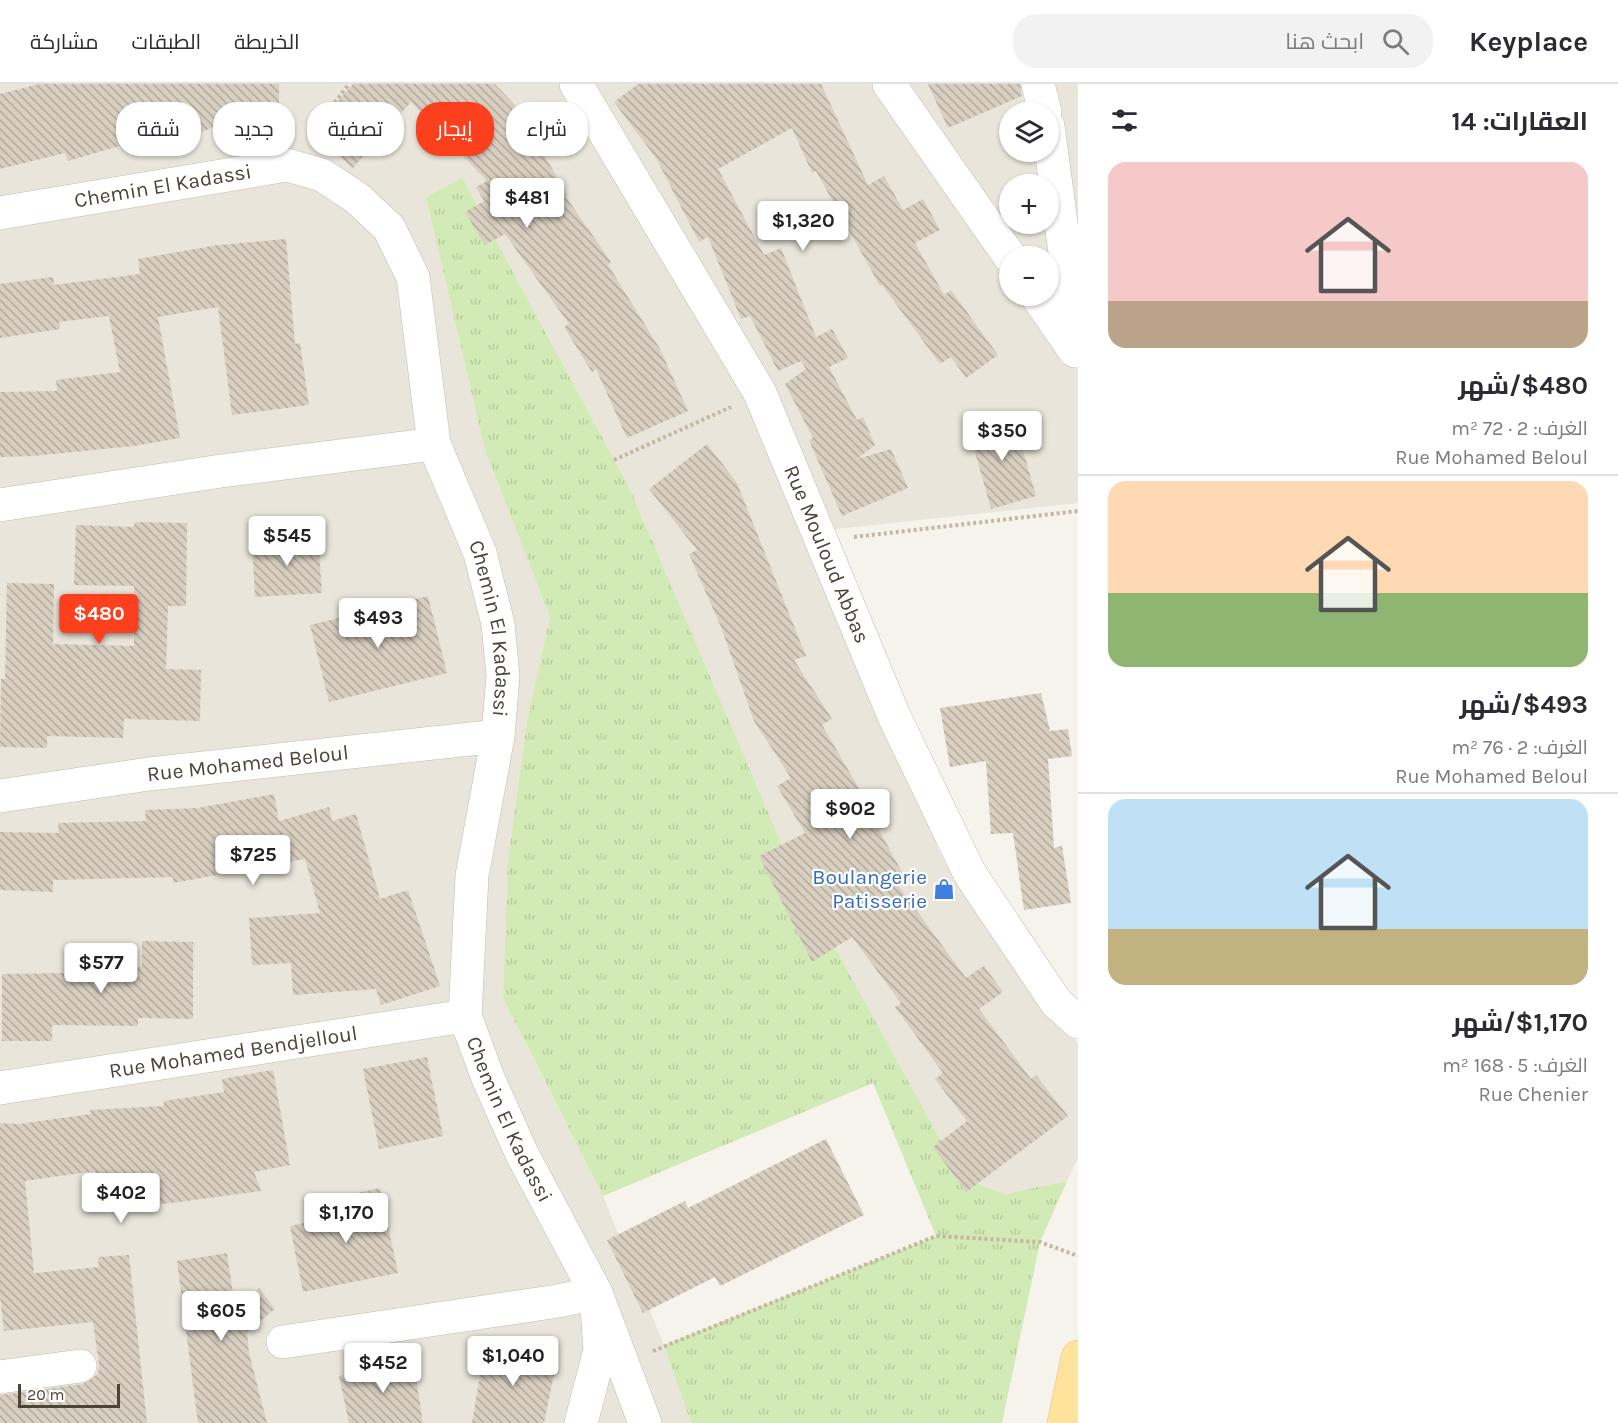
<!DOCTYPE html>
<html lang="ar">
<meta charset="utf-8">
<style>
body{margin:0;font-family:Karla,Cairo,sans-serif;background:#f2f2f3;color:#2b2b33;direction:rtl;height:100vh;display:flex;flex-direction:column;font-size:22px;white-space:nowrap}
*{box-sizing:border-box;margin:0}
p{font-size:20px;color:#7c7c81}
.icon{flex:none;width:33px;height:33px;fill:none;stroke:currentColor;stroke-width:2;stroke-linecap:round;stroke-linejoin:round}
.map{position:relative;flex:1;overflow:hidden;direction:ltr}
.drawer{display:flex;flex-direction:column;background:#fff;width:540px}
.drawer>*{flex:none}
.hud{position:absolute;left:18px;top:18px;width:570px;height:54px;direction:rtl;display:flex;gap:12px}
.tools{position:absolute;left:999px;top:18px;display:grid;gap:12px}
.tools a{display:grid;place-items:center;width:60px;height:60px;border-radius:50%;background:#fff;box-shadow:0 2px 4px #0004;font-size:30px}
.scale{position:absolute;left:18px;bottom:15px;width:102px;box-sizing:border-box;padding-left:6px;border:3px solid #4b4439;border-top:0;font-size:16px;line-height:21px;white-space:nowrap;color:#4b4439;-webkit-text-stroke:4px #fff;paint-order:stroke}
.price{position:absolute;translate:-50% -51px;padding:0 14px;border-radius:6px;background:#fff;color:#222;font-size:20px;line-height:39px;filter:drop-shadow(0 2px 3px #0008)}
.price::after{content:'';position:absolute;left:50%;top:36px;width:18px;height:14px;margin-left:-9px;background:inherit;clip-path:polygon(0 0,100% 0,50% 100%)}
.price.selected{background:#fc3f1d;color:#fff}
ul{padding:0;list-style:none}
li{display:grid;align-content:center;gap:12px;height:318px;padding:0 30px}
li+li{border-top:2px solid #e1e1e2}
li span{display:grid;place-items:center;height:186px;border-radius:18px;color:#555}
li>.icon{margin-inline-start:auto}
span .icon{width:108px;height:108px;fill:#fffc;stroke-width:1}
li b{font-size:26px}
h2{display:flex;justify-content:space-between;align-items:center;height:72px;padding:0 30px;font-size:26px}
.chip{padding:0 21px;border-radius:24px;background:#fff;box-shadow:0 2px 4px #0004;font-size:21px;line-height:54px}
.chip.selected{background:#fc3f1d;color:#fff}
header{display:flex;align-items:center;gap:36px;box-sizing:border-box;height:84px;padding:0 30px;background:#fff;border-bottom:2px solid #e1e1e2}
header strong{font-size:28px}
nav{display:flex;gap:33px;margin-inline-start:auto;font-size:21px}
.search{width:420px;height:54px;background:#f2f2f3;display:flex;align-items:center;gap:15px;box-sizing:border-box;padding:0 21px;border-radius:24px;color:#7c7c81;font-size:22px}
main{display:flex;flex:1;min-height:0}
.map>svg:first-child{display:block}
.residential{fill:#eae5da;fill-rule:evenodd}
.park{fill:url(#park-tufts)}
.building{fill:url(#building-back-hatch)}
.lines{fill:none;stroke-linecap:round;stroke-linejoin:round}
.minor-casing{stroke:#c2bbae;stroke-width:34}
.major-casing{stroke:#e6c16a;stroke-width:34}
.path{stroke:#c4b79f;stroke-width:4;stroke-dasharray:3 3;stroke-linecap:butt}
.minor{stroke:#fff;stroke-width:33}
.major{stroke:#ffe39c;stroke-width:33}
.labels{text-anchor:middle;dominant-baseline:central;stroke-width:4.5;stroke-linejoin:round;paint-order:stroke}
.street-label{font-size:21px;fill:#4b4439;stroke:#fff}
.shop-label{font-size:21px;fill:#366cbe;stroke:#fff;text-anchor:end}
</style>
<header>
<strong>Keyplace</strong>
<div class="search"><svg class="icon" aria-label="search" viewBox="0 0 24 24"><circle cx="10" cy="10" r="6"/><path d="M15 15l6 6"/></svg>ابحث هنا</div>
<nav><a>الخريطة</a><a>الطبقات</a><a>مشاركة</a></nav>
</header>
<main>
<section class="drawer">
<h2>العقارات: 14<svg class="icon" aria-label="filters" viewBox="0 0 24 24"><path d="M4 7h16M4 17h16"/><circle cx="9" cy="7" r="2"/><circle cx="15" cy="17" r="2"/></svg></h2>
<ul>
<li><span style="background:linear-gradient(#f6c9c9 75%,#b9a48a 0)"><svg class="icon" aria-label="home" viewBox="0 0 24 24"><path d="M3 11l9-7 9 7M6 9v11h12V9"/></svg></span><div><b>$480/شهر</b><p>الغرف: 2 · 72 m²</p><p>Rue Mohamed Beloul</p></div></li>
<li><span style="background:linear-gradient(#ffd9b3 60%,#8fb573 0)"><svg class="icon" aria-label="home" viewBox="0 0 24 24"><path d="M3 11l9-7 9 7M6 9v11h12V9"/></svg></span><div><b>$493/شهر</b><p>الغرف: 2 · 76 m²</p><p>Rue Mohamed Beloul</p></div></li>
<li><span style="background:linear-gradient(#bfe0f5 70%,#c2b280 0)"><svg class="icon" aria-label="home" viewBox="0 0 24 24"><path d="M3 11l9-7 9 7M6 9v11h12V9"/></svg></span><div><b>$1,170/شهر</b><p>الغرف: 5 · 168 m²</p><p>Rue Chenier</p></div></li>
</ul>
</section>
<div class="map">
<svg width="1078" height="1339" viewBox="0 0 1078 1339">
<defs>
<pattern id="park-tufts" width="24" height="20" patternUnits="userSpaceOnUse" patternTransform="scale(1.5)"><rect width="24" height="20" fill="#d2eab5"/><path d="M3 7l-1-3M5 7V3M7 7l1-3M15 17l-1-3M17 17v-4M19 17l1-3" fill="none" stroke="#b6ca9c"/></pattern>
<pattern id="building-back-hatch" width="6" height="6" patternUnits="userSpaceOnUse" patternTransform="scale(1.5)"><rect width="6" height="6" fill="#d8cfc1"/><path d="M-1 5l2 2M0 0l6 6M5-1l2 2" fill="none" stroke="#b1aa9e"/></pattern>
</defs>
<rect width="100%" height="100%" fill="#f6f3ec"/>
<path class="residential" d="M 0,0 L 1078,0 L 1078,419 L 808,448 L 940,769 L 1008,874 L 1078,960 L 1078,1074 L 1067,1097 L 1005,1110 L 961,1093 L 794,789 L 631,407 L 462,93 L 426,115 L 485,366 L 550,533 L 527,637 L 508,776 L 503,914 L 603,1112 L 664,1261 L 691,1339 L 0,1339 ZM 1010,28 L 1048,28 L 1048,68 L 1010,68 ZM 1010,100 L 1048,100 L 1048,140 L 1010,140 ZM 1010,172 L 1048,172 L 1048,212 L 1010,212 Z"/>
<path class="park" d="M 462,93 L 631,407 L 794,789 L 961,1093 L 1005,1110 L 1067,1097 L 1040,1158 L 1002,1339 L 691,1339 L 664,1261 L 936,1152 L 873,999 L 603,1112 L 503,914 L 508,776 L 527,637 L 550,533 L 485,366 L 426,114 Z"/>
<g class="building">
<path d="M 39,0 L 279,0 L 279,43 L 214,43 L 162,63 L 157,51 L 68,77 L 65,69 L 0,85 L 0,10 Z"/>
<path d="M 353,0 L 495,0 L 530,37 L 526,40 L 568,112 L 566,113 L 611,178 L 608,181 L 660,265 L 688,327 L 627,354 L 596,285 L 592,288 L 564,243 L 569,240 L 505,150 L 485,161 L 465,128 L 484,117 L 476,103 L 487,97 L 411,18 L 353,84 L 311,48 Z"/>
<path d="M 638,0 L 821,0 L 868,101 L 884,92 L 903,126 L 923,115 L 940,146 L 915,159 L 944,211 L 951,206 L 998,271 L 966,294 L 951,273 L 940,280 L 882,201 L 880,202 L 816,87 L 812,89 L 792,44 L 718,85 L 764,171 L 781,164 L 816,253 L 832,245 L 848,274 L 829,283 L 857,336 L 863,333 L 875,361 L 857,375 L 891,365 L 908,404 L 842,432 L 809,356 L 813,354 L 785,300 L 806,285 L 801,277 L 778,287 L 750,232 L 741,235 L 708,153 L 699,158 L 656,74 L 614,18 Z"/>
<path d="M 928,0 L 1020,0 L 1022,12 L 948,44 Z"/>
<path d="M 286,155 L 295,260 L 300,259 L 309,321 L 232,331 L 218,223 L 158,233 L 180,354 L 134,362 L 33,372 L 0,373 L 0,308 L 57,307 L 56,296 L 120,288 L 109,232 L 59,238 L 60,245 L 0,254 L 0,200 L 53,193 L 54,201 L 140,190 L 138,175 L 218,161 Z"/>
<path d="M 1013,331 L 1036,412 L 991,425 L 968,343 Z"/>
<path d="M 707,360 L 737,399 L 806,572 L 794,576 L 832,635 L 822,641 L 864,713 L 862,714 L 904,792 L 895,797 L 966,894 L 984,882 L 1003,908 L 979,925 L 1031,995 L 1036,991 L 1068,1032 L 966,1108 L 933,1063 L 967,1037 L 935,995 L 943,989 L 895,923 L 901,919 L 852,853 L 812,878 L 759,772 L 805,749 L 777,702 L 791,694 L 754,637 L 721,543 L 689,470 L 697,466 L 649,405 Z"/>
<path d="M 135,438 L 187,439 L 186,522 L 168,522 L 166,585 L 201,586 L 200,637 L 124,635 L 123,654 L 47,652 L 47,664 L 0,663 L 1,595 L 5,595 L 7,499 L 54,500 L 53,560 L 134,562 L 134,502 L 74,501 L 76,441 L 134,443 Z"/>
<path d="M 318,452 L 322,509 L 255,513 L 252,456 Z"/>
<path d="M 428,512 L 447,589 L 329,618 L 310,541 Z"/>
<path d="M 1041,609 L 1050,647 L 1068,645 L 1072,672 L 1048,675 L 1054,764 L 1062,762 L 1071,819 L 1024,826 L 1013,749 L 991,750 L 986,677 L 950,683 L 940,624 Z"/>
<path d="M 274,710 L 279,737 L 329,723 L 332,737 L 356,730 L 380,815 L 408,806 L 440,902 L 381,921 L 376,905 L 293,911 L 291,879 L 252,881 L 249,834 L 320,829 L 305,775 L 173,799 L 173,793 L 53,796 L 53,808 L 0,806 L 0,748 L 59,749 L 58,739 L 146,737 L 145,726 L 198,724 Z"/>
<path d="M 142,857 L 193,858 L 193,935 L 138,934 L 138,942 L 52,941 L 52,957 L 2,957 L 2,890 L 68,889 L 68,882 L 142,883 Z"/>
<path d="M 427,973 L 443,1052 L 379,1065 L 363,985 Z"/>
<path d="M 273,986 L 290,1081 L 254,1088 L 261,1107 L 148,1122 L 144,1091 L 96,1094 L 95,1087 L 25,1097 L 34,1189 L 99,1183 L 98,1173 L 129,1171 L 147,1339 L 0,1339 L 0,1311 L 83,1300 L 98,1290 L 99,1280 L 93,1238 L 4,1247 L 0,1212 L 0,1039 L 19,1040 L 91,1030 L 90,1026 L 164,1022 L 164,1017 L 224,1008 L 222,995 Z"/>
<path d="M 826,1055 L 864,1131 L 720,1202 L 715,1193 L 643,1229 L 607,1156 L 685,1117 L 688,1124 Z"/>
<path d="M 380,1104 L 398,1189 L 303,1208 L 290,1142 L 337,1132 L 334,1114 Z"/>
<path d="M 227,1169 L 235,1224 L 259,1204 L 275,1225 L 247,1248 L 249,1269 L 267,1339 L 198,1339 L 177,1177 Z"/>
<path d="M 485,1261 L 557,1276 L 544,1339 L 472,1339 Z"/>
<path d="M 402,1274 L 414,1281 L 423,1339 L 349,1339 L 339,1292 Z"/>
</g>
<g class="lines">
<defs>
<g id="minor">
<path id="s1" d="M 576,0 L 760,309 L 894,632 L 970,790 L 1056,918 L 1078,938"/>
<path d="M 889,0 L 1010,173"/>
<path d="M 1038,0 L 1045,28"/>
<path d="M 1048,42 L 1078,265"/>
<path id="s2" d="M 0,129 L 287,81 L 322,91 L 357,114 L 389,144 L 413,193 L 434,360 L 480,469 L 498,540 L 503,592 L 498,652 L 472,792 L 465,932 L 488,994 L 521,1068 L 596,1209 L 600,1266 L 581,1339"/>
<path d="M 1037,212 L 1075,267"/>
<path d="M 0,421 L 221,387 L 434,360"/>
<path id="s3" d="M 0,712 L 149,690 L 498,652"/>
<path id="s4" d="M 0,1004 L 465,932"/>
<path d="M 283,1258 L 558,1217 L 596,1209 L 645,1339"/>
<path d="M 0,1293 L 80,1282"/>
</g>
<path id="major" d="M 1064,1339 L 1078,1273"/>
</defs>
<use href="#minor" class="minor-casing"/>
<use href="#major" class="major-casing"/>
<g class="path">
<path d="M 309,52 L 349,0"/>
<path d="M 614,376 L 731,323"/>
<path d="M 854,453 L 1078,427"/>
<path d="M 653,1267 L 936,1152 L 1040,1158 L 1078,1172"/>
</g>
<use href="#minor" class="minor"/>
<use href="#major" class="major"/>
</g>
<defs>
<symbol id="shop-bare" viewBox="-9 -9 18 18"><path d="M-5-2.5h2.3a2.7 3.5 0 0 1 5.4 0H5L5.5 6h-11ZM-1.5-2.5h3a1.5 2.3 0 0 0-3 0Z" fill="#3f7fe0" stroke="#fff" stroke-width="2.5" paint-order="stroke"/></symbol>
</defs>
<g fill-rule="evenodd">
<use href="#shop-bare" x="929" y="790" width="30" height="30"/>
</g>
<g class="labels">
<g class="street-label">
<text stroke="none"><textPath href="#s2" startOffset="165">Chemin El Kadassi</textPath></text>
<text stroke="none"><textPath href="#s1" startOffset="534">Rue Mouloud Abbas</textPath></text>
<text stroke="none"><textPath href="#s2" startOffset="831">Chemin El Kadassi</textPath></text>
<text stroke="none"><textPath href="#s3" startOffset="250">Rue Mohamed Beloul</textPath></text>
<text stroke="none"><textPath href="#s4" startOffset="236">Rue Mohamed Bendjelloul</textPath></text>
<text stroke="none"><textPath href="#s2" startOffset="1335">Chemin El Kadassi</textPath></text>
</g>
<g class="shop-label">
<text x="927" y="793">Boulangerie<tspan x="927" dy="24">Patisserie</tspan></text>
</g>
</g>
</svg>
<div class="tools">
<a><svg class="icon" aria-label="layers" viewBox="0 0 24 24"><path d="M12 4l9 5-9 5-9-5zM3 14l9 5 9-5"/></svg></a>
<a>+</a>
<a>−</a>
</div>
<div class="scale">20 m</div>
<b class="price" style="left:527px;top:145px">$481</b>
<b class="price" style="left:803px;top:168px">$1,320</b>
<b class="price" style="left:1002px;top:378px">$350</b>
<b class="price" style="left:287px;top:483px">$545</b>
<b class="price selected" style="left:99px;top:561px">$480</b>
<b class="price" style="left:378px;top:565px">$493</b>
<b class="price" style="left:850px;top:756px">$902</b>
<b class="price" style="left:253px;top:802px">$725</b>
<b class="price" style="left:101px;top:910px">$577</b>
<b class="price" style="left:121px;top:1140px">$402</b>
<b class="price" style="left:346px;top:1160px">$1,170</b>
<b class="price" style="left:221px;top:1258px">$605</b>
<b class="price" style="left:513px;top:1303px">$1,040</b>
<b class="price" style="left:383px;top:1310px">$452</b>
<div class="hud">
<a class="chip">شراء</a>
<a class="chip selected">إيجار</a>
<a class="chip">تصفية</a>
<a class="chip">جديد</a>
<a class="chip">شقة</a>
</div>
</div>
</main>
